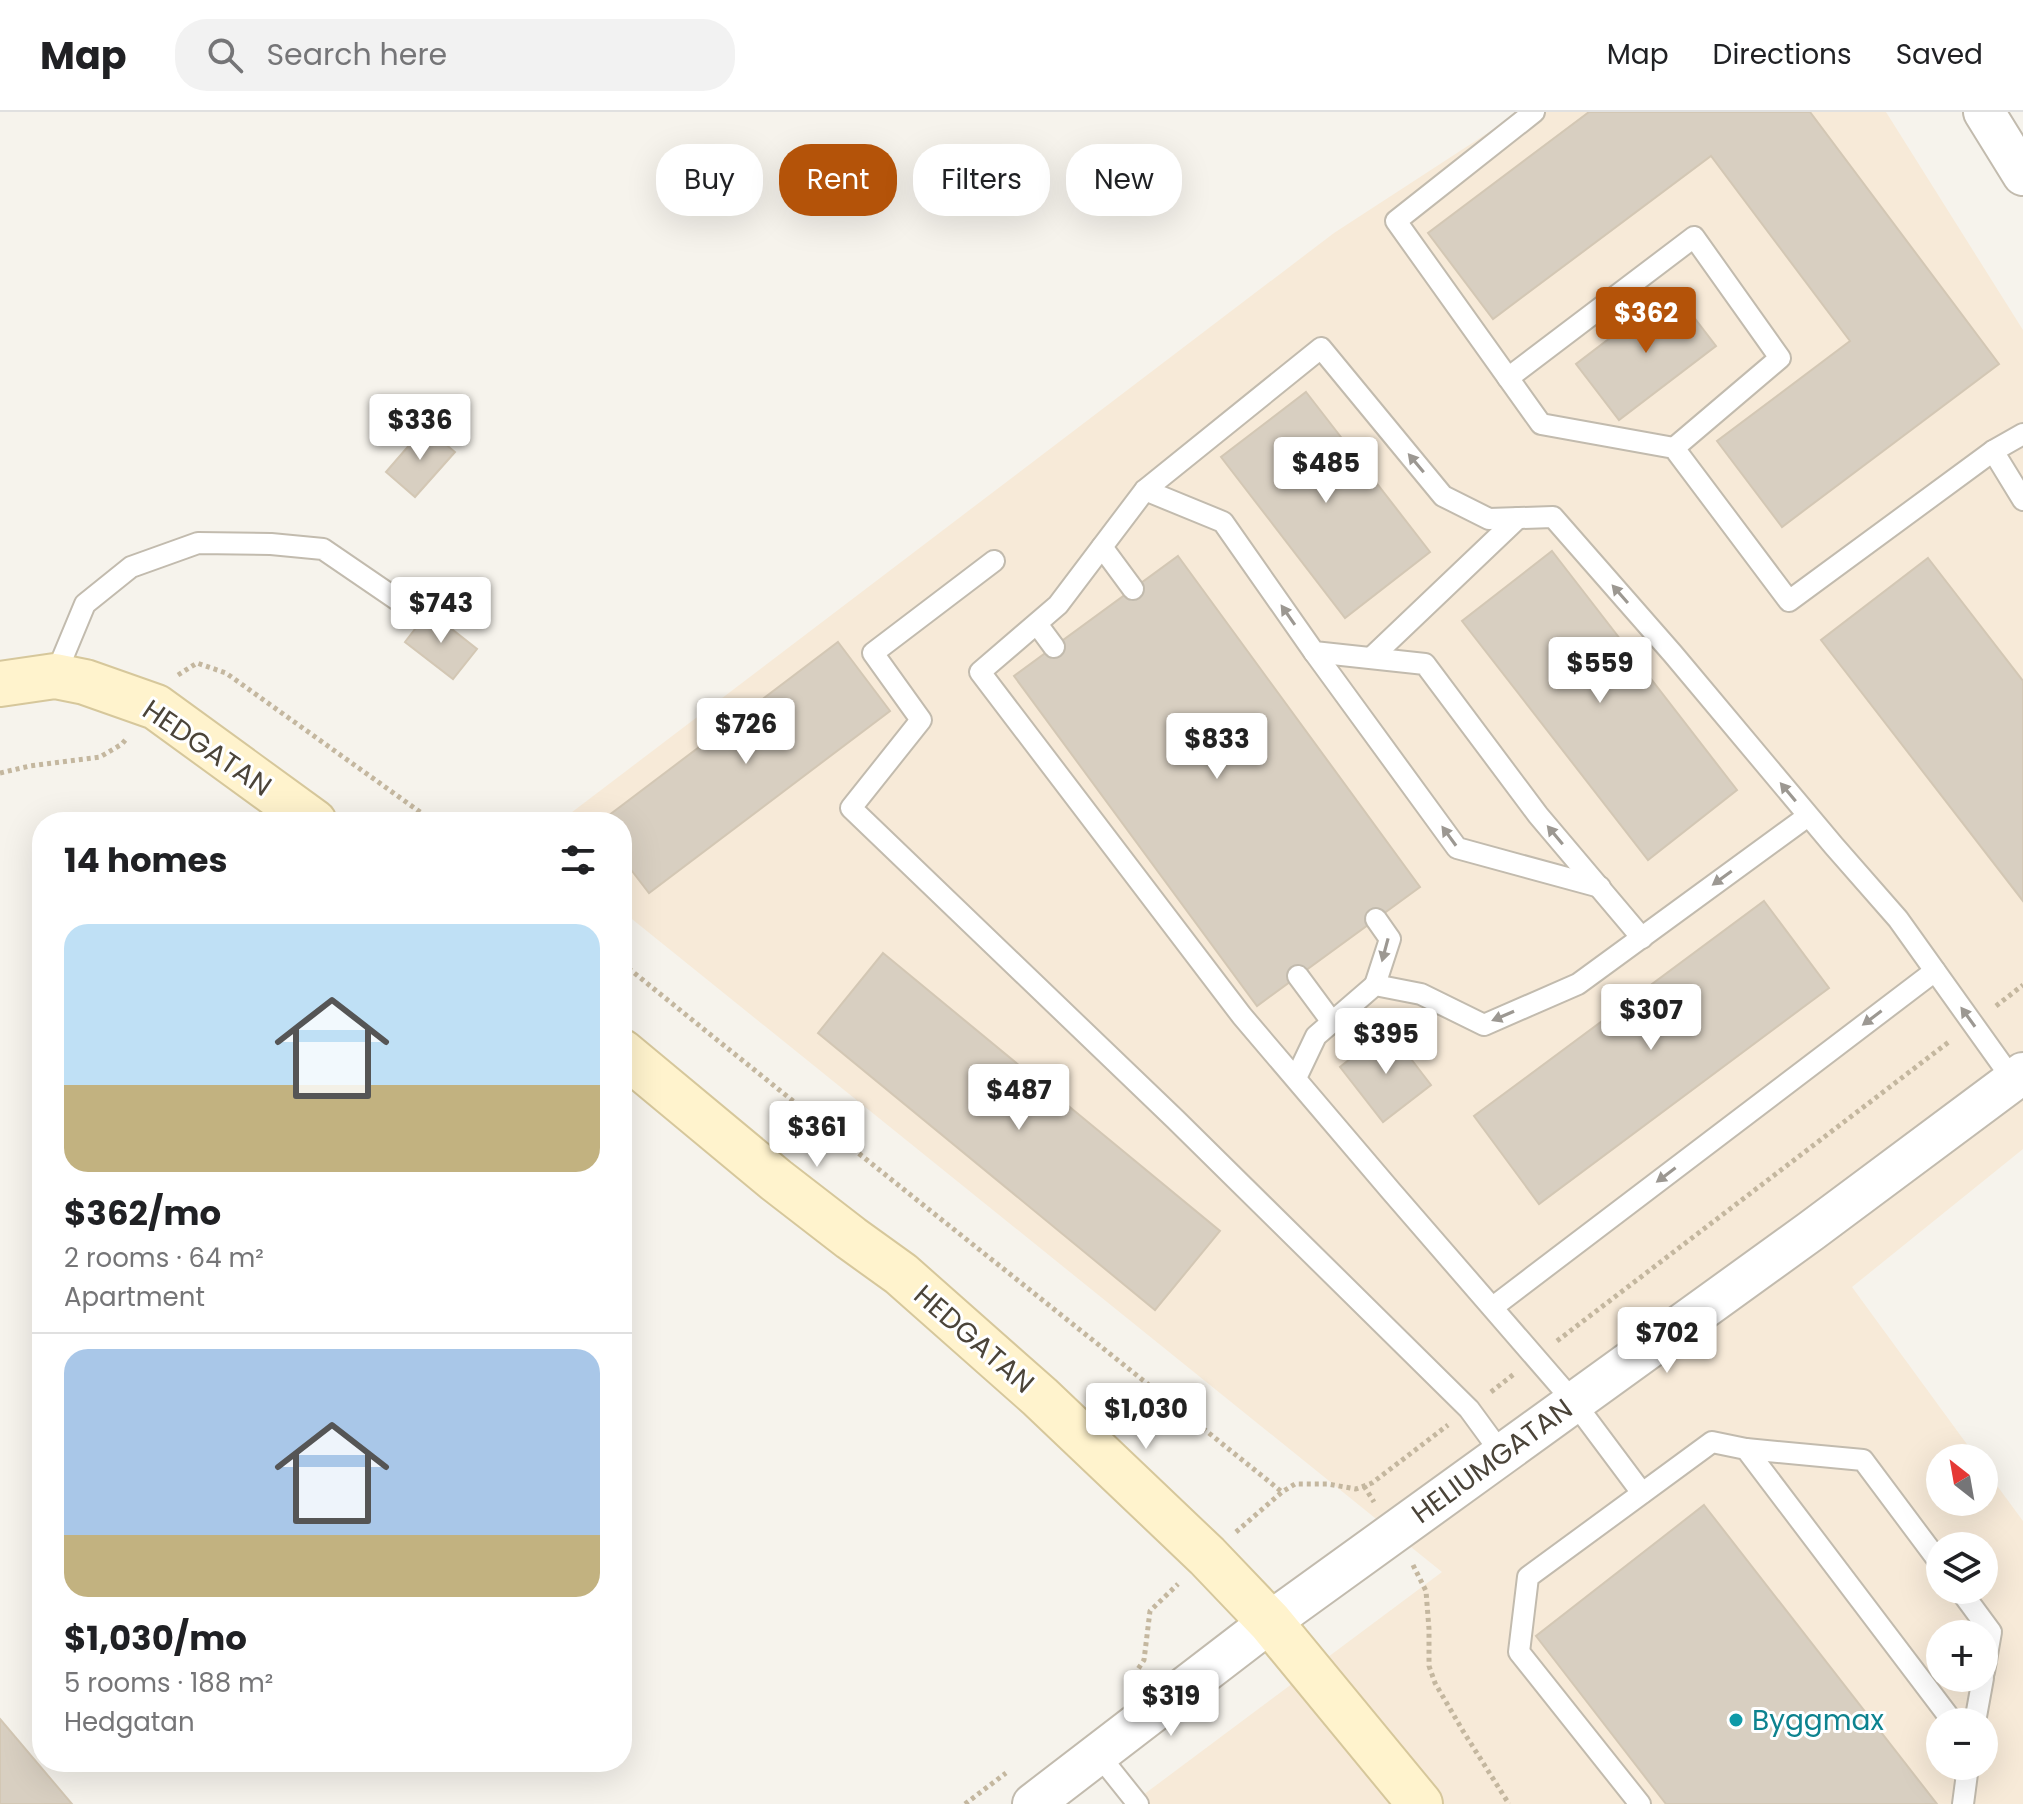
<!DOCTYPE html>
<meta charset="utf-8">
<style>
body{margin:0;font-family:Poppins,sans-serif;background:#f2f2f2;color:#202124;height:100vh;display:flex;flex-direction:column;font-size:30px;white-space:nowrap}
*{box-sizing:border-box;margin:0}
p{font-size:26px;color:#757577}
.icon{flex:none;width:44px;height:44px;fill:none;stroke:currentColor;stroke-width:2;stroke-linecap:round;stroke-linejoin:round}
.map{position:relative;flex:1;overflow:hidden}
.sheet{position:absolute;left:32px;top:700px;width:600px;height:960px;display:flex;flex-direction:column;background:#fff;border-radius:32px;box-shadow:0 8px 32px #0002}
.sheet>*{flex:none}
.top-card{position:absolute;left:656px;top:32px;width:760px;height:72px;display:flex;gap:16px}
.needle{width:52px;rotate:329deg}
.fabs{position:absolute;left:1926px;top:1332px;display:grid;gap:16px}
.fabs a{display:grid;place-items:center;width:72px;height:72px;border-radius:50%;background:#fff;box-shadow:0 8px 32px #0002;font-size:40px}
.price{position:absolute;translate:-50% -68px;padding:0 18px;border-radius:8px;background:#fff;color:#222;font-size:26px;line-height:52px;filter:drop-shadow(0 2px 4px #0008)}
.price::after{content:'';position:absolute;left:50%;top:48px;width:24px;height:18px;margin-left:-12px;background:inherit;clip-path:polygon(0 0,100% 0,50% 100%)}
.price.selected{background:#b45309;color:#fff}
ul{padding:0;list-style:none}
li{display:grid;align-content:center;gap:16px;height:424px;padding:0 32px}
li+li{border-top:2px solid #e0e0e0}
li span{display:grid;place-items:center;height:248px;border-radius:24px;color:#555}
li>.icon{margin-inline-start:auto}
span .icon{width:144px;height:144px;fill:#fffc;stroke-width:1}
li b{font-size:34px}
h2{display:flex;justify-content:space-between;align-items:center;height:96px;padding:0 32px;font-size:34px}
.pill{padding:0 28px;border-radius:32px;background:#fff;box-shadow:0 8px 32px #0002;font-size:28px;line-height:72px}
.pill.selected{background:#b45309;color:#fff}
header{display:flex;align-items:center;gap:48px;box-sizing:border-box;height:112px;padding:0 40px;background:#fff;border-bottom:2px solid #e0e0e0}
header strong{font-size:38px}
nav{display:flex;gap:44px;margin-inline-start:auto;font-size:28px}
.search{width:560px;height:72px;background:#f2f2f2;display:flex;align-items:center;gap:20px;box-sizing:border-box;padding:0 28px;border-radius:32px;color:#757577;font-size:30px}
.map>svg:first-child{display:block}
.commercial{fill:#f7ead8;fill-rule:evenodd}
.building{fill:#d8cfc1;stroke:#d3c7b4;stroke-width:2}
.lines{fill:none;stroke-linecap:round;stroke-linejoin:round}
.lane-casing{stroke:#c2bbae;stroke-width:24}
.street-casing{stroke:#c2bbae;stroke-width:44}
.secondary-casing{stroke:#d6c79b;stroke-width:48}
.path{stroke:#c4b79f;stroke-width:5;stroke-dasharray:4 4;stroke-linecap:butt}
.lane{stroke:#fff;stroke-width:20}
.street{stroke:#fff;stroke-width:40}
.secondary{stroke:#fff3cd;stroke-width:44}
.oneway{fill:#9c9892}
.culture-dot{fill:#0f9aa8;stroke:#fff;stroke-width:3}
.labels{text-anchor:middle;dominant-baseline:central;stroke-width:6;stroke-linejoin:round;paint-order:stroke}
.street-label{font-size:28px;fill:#4b4439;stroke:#fff}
.culture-label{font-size:28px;fill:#0d838f;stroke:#fff;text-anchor:start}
</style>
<header>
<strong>Map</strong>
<div class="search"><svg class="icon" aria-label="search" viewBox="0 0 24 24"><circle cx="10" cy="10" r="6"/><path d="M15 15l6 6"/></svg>Search here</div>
<nav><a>Map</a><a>Directions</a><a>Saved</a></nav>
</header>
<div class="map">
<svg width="2023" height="1692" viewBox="0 0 2023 1692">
<rect width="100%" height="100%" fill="#f6f3ec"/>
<path class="commercial" d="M 1520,0 L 1886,0 L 2023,218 L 2023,1037 L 1852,1175 L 1977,1346 L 1940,1346 L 1940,1390 L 1984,1390 L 1984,1356 L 2023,1409 L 2023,1692 L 1131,1692 L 1442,1460 L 622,799 L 622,710 L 559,710 L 1334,121 ZM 1940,1434 L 1984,1434 L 1984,1478 L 1940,1478 ZM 1940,1522 L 1984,1522 L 1984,1566 L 1940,1566 ZM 1940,1610 L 1984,1610 L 1984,1654 L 1940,1654 Z"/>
<g class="building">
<path d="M 1589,0 L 1810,0 L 1999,252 L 1782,415 L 1717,329 L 1850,229 L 1711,44 L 1493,207 L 1428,121 Z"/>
<path d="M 1673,178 L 1716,234 L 1619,308 L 1576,252 Z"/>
<path d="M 1306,280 L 1430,440 L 1345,506 L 1221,345 Z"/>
<path d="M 425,315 L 455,340 L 415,385 L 386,360 Z"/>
<path d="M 1552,439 L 1737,678 L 1648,748 L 1462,509 Z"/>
<path d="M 1178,444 L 1420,775 L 1257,894 L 1014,564 Z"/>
<path d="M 1928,446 L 2023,569 L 2023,789 L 1821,528 Z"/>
<path d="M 429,499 L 477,537 L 453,567 L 405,530 Z"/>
<path d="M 838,530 L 890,599 L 649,781 L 622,746 L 622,710 L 600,710 Z"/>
<path d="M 1764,789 L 1829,876 L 1539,1092 L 1474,1004 Z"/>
<path d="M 883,841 L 1220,1119 L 1155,1198 L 818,921 Z"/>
<path d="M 1388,917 L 1431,973 L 1383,1010 L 1340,955 Z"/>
<path d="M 1704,1393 L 1937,1692 L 1666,1692 L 1536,1524 Z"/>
<path d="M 0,1607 L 72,1692 L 0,1692 Z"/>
</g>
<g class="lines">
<defs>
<g id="lane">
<path d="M 1534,0 L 1396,109 L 1541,312 L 1674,336 L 1789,489 L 1993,339 L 2023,322"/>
<path d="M 1508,266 L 1694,125 L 1780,246 L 1674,336"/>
<path d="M 1993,339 L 2023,388"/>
<path d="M 1145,378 L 1223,410 L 1314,540 L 1425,552 L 1538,703 L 1642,826"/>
<path d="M 1102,435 L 1133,477"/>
<path d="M 994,449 L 873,541 L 921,608 L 851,696 L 1175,1007 L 1469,1297 L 1502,1342"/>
<path d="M 1037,512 L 1054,535"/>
<path d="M 1314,540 L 1457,736 L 1600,775"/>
<path d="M 1372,545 L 1518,406"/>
<path d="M 55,564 L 85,492 L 131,455 L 198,431 L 271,432 L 323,437 L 402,491"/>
<path d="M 1298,864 L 1332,910"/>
<path d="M 1375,873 L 1390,827 L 1376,807"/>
<path d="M 1296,966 L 1316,924 L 1375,873 L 1421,882 L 1484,913 L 1578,872 L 1808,704"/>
<path d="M 1493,1195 L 1935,859"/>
<path d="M 1746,1337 L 1863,1348 L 1940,1451"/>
<path d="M 1642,1381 L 1574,1290 L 1391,1079 L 1242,904 L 980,560 L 1058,493 L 1145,378 L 1321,236 L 1443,384 L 1489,407 L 1553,405 L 1673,542 L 1834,734 L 1898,807 L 2013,968"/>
<path d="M 1960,1478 L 1991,1520 L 1984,1560"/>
<path d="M 1975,1610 L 1983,1566"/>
<path d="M 1098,1642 L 1138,1692"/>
<path d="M 1640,1692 L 1519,1540 L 1528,1465 L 1712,1330 L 1746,1337 L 1953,1610"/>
<path d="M 1963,1692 L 1968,1654"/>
</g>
<g id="street">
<path d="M 1984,0 L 2023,63"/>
<path d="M 1033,1692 L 1270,1510 L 1811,1119 L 2023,961"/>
</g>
<g id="secondary">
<path d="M 0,572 L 55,564 L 85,570 L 156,595 L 314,710"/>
<path d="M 622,940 L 776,1068 L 851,1126 L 901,1162 L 1040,1285 L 1207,1444 L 1270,1510 L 1420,1692"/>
</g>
</defs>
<use href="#lane" class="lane-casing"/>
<use href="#street" class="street-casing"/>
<use href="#secondary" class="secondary-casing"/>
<g class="path">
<path d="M 178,563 L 197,551 L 226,561 L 434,710"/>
<path d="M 0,661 L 30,654 L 100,645 L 122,632 L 127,626"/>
<path d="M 622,851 C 841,1029 1063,1203 1282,1380"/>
<path d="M 1996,894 L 2023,873"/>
<path d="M 1557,1229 L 1950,929"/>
<path d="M 1491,1280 L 1514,1262"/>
<path d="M 1364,1374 L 1374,1390"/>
<path d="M 1236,1420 L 1282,1380 L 1295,1372 L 1328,1372 L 1356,1377 L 1372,1371 L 1448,1313"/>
<path d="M 1413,1453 L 1426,1479 L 1429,1517 L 1429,1554 L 1435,1571 L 1463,1619 L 1509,1692"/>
<path d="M 1134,1563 L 1144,1548 L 1150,1499 L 1178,1472"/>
<path d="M 965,1692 L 1006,1661"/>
</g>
<use href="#lane" class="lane"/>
<use href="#street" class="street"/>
<use href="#secondary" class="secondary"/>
</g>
<defs><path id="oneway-solid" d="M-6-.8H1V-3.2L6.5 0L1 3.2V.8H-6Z" transform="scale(2)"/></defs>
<g class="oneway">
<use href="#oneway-solid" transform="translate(1416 351) rotate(-130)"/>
<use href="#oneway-solid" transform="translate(1620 482) rotate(-131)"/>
<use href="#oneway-solid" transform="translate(1288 503) rotate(-125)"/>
<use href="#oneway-solid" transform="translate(1788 680) rotate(-130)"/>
<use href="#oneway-solid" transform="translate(1555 723) rotate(-130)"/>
<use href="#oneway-solid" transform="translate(1449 724) rotate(-126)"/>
<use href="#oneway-solid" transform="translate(1722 766) rotate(144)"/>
<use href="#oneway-solid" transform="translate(1385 838) rotate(105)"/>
<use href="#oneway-solid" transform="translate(1503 904) rotate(157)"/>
<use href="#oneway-solid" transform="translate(1968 905) rotate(-126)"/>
<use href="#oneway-solid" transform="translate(1872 906) rotate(143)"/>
<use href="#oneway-solid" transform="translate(1666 1063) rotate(143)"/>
</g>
<circle class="culture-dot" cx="1736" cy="1608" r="8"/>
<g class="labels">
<g class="street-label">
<text transform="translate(207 636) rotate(34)">HEDGATAN</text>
<text transform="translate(974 1227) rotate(41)">HEDGATAN</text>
<text transform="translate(1492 1349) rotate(-36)">HELIUMGATAN</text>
</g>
<g class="culture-label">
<text x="1752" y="1608">Byggmax</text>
</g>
</g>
</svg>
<div class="fabs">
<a><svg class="needle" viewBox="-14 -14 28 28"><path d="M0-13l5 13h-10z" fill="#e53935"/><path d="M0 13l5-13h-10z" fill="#757577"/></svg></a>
<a><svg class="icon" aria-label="layers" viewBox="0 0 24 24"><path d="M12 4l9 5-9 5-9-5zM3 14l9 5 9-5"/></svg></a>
<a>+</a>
<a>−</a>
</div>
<b class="price selected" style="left:1646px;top:243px">$362</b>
<b class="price" style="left:420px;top:350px">$336</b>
<b class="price" style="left:1326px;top:393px">$485</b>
<b class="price" style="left:441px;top:533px">$743</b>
<b class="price" style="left:1600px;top:593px">$559</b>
<b class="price" style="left:746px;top:654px">$726</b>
<b class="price" style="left:1217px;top:669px">$833</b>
<b class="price" style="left:1651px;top:940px">$307</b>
<b class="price" style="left:1386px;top:964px">$395</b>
<b class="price" style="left:1019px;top:1020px">$487</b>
<b class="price" style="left:817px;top:1057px">$361</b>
<b class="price" style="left:1667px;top:1263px">$702</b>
<b class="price" style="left:1146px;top:1339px">$1,030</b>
<b class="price" style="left:1171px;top:1626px">$319</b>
<div class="top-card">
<a class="pill">Buy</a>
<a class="pill selected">Rent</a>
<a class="pill">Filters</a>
<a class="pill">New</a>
</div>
<section class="sheet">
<h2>14 homes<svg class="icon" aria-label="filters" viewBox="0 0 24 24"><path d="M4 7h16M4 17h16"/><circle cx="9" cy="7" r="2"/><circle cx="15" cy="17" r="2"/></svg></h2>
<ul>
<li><span style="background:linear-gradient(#bfe0f5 65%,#c2b280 0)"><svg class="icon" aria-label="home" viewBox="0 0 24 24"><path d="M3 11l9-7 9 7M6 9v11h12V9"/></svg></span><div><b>$362/mo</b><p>2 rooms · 64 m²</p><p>Apartment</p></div></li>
<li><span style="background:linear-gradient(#a9c7e8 75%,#c2b280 0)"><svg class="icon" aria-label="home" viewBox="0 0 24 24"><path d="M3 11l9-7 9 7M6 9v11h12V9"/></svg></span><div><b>$1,030/mo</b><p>5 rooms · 188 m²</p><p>Hedgatan</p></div></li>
</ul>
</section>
</div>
